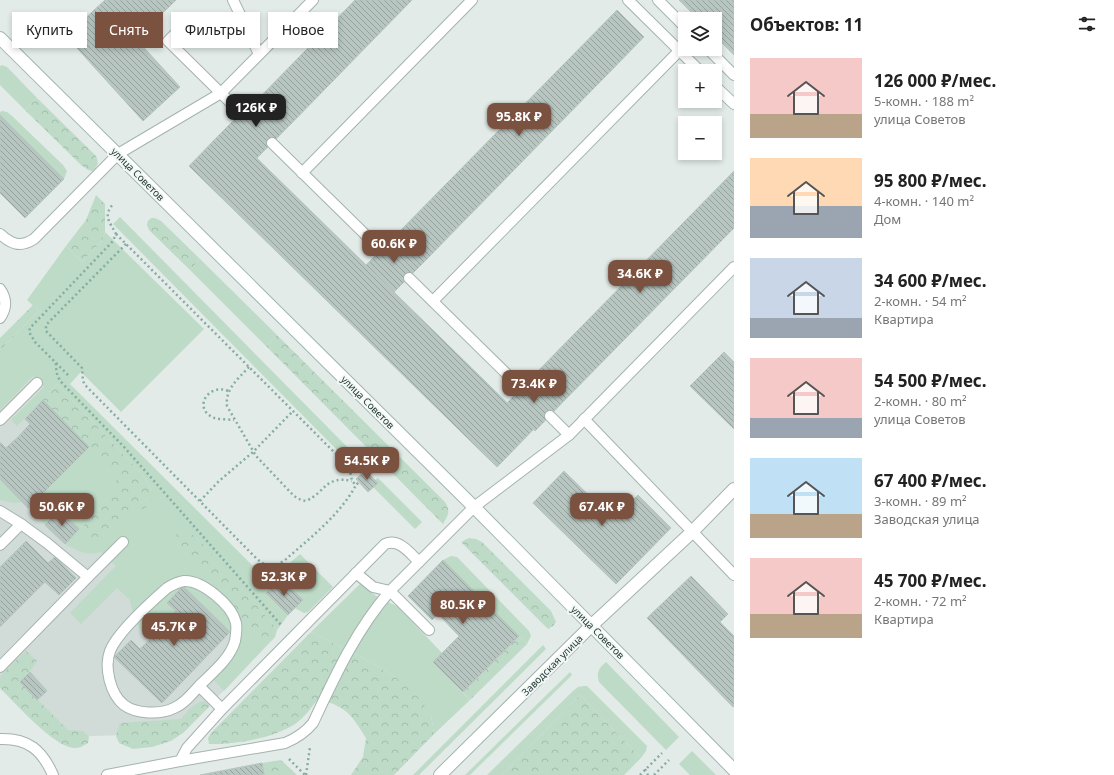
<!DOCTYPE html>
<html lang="ru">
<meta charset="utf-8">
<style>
body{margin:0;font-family:"Noto Sans",sans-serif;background:#f2f2f2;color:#222;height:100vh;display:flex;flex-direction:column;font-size:15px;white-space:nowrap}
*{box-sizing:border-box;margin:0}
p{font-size:13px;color:#767676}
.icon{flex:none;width:22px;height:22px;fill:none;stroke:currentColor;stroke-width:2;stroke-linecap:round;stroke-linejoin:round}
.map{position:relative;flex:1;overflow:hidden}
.side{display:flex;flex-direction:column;background:#fff;width:380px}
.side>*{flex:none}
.hud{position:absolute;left:12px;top:12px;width:380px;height:36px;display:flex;gap:8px}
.controls{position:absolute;left:678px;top:12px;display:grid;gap:8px}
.controls a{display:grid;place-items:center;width:44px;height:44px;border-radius:0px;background:#fff;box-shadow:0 2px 6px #0003;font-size:20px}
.price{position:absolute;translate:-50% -34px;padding:0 9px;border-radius:8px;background:#7b5140;color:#fff;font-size:13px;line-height:26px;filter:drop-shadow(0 1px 2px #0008)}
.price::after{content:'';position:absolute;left:50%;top:24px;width:12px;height:9px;margin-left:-6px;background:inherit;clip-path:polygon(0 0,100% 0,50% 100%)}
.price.active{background:#222;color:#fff}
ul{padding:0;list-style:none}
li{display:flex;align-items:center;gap:12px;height:100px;padding:0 16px}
li span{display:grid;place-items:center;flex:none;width:112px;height:80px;border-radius:0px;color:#555}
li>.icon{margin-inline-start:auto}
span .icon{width:48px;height:48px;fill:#fffc;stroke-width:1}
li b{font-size:17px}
h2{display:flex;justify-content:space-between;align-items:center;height:48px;padding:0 16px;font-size:17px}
.pill{padding:0 14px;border-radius:0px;background:#fff;box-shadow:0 2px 6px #0003;font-size:14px;line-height:36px}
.pill.active{background:#7b5140;color:#fff}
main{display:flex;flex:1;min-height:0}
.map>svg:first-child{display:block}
.built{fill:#d1dbd7}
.green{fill:#bddbc7}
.forest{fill:url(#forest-crowns)}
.building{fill:url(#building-back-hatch);stroke:#b5c5bf}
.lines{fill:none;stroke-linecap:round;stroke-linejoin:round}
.lane-casing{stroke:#a5b3af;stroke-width:12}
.street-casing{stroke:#a5b3af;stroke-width:14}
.secondary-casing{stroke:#a2b6b0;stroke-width:14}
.path{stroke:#85ada2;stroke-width:2.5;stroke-dasharray:2 3;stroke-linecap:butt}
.lane{stroke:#fff;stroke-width:10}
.street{stroke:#fff;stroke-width:12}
.secondary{stroke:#fff;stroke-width:12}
.labels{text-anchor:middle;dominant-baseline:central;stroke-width:4;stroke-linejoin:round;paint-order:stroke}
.street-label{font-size:10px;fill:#243b36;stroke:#f3f8f6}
</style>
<main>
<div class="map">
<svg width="734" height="775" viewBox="0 0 734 775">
<defs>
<pattern id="forest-crowns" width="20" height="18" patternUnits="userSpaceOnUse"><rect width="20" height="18" fill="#bddbc7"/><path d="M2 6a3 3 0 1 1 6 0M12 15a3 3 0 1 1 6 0" fill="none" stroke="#a2bdac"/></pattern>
<pattern id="building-back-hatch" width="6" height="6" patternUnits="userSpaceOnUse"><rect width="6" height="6" fill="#b8c6c1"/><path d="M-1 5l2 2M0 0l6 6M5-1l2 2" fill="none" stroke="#95a29e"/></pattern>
</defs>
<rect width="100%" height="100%" fill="#e2ebe8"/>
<path class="built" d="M 0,338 L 275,637 L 183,733 L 64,737 L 7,681 L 0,688 Z"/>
<g class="green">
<path d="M 2,65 L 7,67 L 37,98 L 25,110 L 0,85 L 0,66 Z"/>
<path d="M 2,111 L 7,112 L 12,116 L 63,165 L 67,171 L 64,179 L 0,115 L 0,112 Z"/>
<path d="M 120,217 L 364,464 L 365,470 L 361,474 L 113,224 Z"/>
<path d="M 105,232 L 204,329 L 121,412 L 81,372 L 70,384 L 263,576 L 283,569 L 300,554 L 333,587 L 308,612 L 304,613 L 295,608 L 303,600 L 280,578 L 266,593 L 288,615 L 277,630 L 272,623 L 196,537 L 174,540 L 181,549 L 256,633 L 269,643 L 224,691 L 213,679 L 239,642 L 183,587 L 168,602 L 176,611 L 149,640 L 140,629 L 133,614 L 130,600 L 117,588 L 81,624 L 70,613 L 116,566 L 101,552 C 86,556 78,551 65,544 L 59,510 L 45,525 L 28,508 L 89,447 L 117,479 L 111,495 L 84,524 L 96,539 L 129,515 L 147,507 L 152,491 L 143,475 L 57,384 L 43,400 L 17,426 L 11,420 L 44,387 L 33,376 L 0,410 L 0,350 L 39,311 L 27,300 L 66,246 L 82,262 L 102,241 Z"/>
<path d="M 200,259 L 277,335 L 266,346 L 190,270 Z"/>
<path d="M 378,478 L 422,522 L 415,529 L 373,487 L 378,483 L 375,480 Z"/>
<path d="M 0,479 L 23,502 L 13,503 L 0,500 Z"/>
<path d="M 451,556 L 457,557 L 529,631 L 531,636 L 527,644 L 443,560 Z"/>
<path d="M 360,584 L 379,598 L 397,606 L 442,653 L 433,662 L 470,700 L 434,734 L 431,715 L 394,676 L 365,659 L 311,632 Z"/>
<path d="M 543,645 L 546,649 L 419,775 L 413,775 Z"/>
<path d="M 606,662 L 679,737 L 666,750 L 599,682 C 596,672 599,668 606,662 Z"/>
<path d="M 570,672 L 572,675 L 470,775 L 465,775 Z"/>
<path d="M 584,686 L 587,686 L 647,746 L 646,751 L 641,758 L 580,695 L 502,775 L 487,775 L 573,691 L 578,687 Z"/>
<path d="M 692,751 L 716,775 L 690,775 L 679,764 Z"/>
</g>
<g class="forest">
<path d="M 37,98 L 96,156 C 99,163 98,165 93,171 L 88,170 L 81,165 L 25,110 Z"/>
<path d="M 96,195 L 105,204 L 105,232 L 102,241 L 82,262 L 66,246 L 86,220 Z"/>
<path d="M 151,218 L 155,218 L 161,221 L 200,259 L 190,270 L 149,230 L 147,225 L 148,221 Z"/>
<path d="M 33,305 L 39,311 L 0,350 L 0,338 Z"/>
<path d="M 277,335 L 445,502 C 451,512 448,515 443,524 L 266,346 Z"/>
<path d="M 57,384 L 143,475 L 152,491 L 152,501 L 147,507 L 129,515 L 96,539 L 90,539 L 85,534 L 84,524 L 111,495 L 117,479 L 89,447 L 43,400 Z"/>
<path d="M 184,530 L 196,537 L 211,553 L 272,623 L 277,630 L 275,637 L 269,643 L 256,633 L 181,549 L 174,540 L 177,533 Z"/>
<path d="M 469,538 L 476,539 L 482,542 L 551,611 L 556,622 L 553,626 L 548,629 L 461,542 Z"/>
<path d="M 311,632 L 365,659 L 394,676 L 421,700 L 431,715 L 434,734 L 394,775 L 351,775 L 363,757 L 366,738 C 351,714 347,707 318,699 C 311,708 304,718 295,724 C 274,738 234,745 209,744 L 208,738 L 211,733 Z"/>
<path d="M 519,636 L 527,644 L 470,700 L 463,692 Z"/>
<path d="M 26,651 L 37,661 L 30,672 L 20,682 L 68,730 L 83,731 L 89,737 L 88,743 C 83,746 80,748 74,748 C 54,747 15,703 0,688 L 0,679 L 1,675 Z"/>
<path d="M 580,695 L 641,758 L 624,775 L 502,775 Z"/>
<path d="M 204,701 L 210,706 L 183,733 L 171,741 L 152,747 L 133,749 L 119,743 L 116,736 L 120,723 L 181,719 C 188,711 193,703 204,701 Z"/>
<path d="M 281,760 L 297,775 L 264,775 L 262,763 Z"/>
</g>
<g class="building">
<path d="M 105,0 L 176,0 L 136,39 L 180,87 L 143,121 L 66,36 Z"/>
<path d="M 355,0 L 412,0 L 286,129 L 257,100 Z"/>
<path d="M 679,0 L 734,0 L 734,55 L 715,36 L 715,19 L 698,19 Z"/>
<path d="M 617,10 L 644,37 L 422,264 L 394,237 Z"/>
<path d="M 255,99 L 286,129 L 257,158 L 226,128 Z"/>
<path d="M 0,115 L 64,179 L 25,218 L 0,193 Z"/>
<path d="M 226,128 L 534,429 L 497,467 L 189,166 Z"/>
<path d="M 734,171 L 734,228 L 561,404 L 533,376 Z"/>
<path d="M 394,237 L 422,264 L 394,292 L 366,265 Z"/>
<path d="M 724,352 L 734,362 L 734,429 L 690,386 Z"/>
<path d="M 533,376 L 561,404 L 535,431 L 507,403 Z"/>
<path d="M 43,400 L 89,447 L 28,508 L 0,479 L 0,443 L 1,443 L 6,448 L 18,437 L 30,424 L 25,419 Z"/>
<path d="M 365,470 L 378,483 L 368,492 L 356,479 Z"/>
<path d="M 564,471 L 614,520 L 638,495 L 671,528 L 616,584 L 533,503 Z"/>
<path d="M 59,510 L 79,529 L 65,544 L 45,525 Z"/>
<path d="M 26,541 L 48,563 L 55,557 L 76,578 L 59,595 L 45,582 L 0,627 L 0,567 Z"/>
<path d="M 443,560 L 519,636 L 463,692 L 433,662 L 459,636 L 438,614 L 432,620 L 408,596 Z"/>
<path d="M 691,576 L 728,614 L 720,622 L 734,636 L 734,706 L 733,707 L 647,618 Z"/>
<path d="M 280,578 L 303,600 L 288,615 L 266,593 Z"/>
<path d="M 183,586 L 230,632 L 162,703 L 114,657 L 131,640 L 140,649 L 149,640 L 176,611 L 167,603 Z"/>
<path d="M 30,672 L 47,691 L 37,700 L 20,682 Z"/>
<path d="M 262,763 L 264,775 L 200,775 Z"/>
</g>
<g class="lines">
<defs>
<g id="lane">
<path d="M 233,0 L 259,54"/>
<path d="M 628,0 L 700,71"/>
<path d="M 658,0 L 685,27"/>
<path d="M 190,19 L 168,41 L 241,113"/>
<path d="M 708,49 L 734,75"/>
<path d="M 715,86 L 734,104"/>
<path d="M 272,143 L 381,250"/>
<path d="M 302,173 L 472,0"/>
<path d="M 0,234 C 11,244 20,248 34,239 L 118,154 L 221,93 L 313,0"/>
<path d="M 409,278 L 521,388"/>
<path d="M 0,289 C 7,299 7,308 0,318"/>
<path d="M 433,301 L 679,51"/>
<path d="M 584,419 L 734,575"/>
<path d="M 0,420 L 37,383"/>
<path d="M 569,435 L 734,267"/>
<path d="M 0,511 L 21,524 L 0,545"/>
<path d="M 88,577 L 123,542"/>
<path d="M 429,630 L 390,591 L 474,507 L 569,435 L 550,416"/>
<path d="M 0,667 L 88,577 L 47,543 L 21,524"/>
<path d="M 199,686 C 212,673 230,659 235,641 C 236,635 237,628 236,623 C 232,605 202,580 184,581 C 177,582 172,585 167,588 C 151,602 117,633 110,651 C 104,667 110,694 124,705 C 136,714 160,715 174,708 C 184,704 192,694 199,686 L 222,709"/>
<path d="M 0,739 C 28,738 42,750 53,775"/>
<path d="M 180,761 L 285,743 C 297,738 305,733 313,723 C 335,676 356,630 390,591 L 373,587 L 356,573"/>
<path d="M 107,775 L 180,761 L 187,748 L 222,709 L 385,544 C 399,538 410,553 419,562"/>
</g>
<path id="street" d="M 440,775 L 592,625 L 692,532 L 734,489"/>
<path id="secondary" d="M 0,38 L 474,507 L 734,770"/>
</defs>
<use href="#lane" class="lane-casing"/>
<use href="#street" class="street-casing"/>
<use href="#secondary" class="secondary-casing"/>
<g class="path">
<path d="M 116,234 L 342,460 L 350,471 L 352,481 L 356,485 L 359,482"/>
<path d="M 126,244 L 46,325 L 46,331 L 82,368 L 83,381 L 85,385 L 256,558 C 267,568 273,568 285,560 C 310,538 340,515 356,485"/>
<path d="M 56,363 C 56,373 57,377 63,384 L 125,448 L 282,626"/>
<path d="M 249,367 C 238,379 225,389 227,406 L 256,456 L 294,496 L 301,500 L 306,501 C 326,492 325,475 352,481"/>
<path d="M 68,375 L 35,342 L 29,332 L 30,328 L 113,241 L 116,234 C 110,222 102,216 114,203"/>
<path d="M 228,391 C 209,383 193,407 212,417 C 218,420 227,419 234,420"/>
<path d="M 368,473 L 375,466"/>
<path d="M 200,501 L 219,481 L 253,452 L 293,411"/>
<path d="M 289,759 L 305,775"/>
<path d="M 645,769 L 648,775"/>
<path d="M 306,775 L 310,747"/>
<path d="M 640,775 L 662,753"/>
<path d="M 654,775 L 669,760"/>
</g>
<use href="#lane" class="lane"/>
<use href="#street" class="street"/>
<use href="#secondary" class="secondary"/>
</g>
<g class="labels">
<g class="street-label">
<text transform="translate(138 174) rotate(45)">улица Советов</text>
<text transform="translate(368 402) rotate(45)">улица Советов</text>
<text transform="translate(598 632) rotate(45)">улица Советов</text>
<text transform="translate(552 665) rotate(-45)">Заводская улица</text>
</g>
</g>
</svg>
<div class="controls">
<a><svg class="icon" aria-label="layers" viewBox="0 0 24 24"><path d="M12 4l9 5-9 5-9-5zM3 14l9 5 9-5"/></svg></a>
<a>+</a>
<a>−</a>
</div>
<b class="price active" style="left:256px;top:128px">126K ₽</b>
<b class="price" style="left:519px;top:137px">95.8K ₽</b>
<b class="price" style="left:394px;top:264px">60.6K ₽</b>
<b class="price" style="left:640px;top:294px">34.6K ₽</b>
<b class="price" style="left:534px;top:404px">73.4K ₽</b>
<b class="price" style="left:367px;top:481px">54.5K ₽</b>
<b class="price" style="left:62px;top:527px">50.6K ₽</b>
<b class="price" style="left:602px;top:527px">67.4K ₽</b>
<b class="price" style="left:284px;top:597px">52.3K ₽</b>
<b class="price" style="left:463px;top:625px">80.5K ₽</b>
<b class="price" style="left:174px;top:647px">45.7K ₽</b>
<div class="hud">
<a class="pill">Купить</a>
<a class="pill active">Снять</a>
<a class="pill">Фильтры</a>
<a class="pill">Новое</a>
</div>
</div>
<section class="side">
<h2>Объектов: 11<svg class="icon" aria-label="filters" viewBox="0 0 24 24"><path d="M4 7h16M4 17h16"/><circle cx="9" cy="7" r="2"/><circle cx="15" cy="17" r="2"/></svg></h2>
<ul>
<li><span style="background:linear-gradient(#f6c9c9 70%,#b9a48a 0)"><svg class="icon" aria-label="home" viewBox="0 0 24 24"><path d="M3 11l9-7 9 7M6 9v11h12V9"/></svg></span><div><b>126 000 ₽/мес.</b><p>5-комн. · 188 m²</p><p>улица Советов</p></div></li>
<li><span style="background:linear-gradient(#ffd9b3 60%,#9aa5b1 0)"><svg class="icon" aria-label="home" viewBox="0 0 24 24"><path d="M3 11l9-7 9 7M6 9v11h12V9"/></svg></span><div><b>95 800 ₽/мес.</b><p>4-комн. · 140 m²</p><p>Дом</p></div></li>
<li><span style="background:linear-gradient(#c9d6e8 75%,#9aa5b1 0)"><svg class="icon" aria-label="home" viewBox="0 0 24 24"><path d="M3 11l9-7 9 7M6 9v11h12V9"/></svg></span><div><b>34 600 ₽/мес.</b><p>2-комн. · 54 m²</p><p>Квартира</p></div></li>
<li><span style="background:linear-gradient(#f6c9c9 75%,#9aa5b1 0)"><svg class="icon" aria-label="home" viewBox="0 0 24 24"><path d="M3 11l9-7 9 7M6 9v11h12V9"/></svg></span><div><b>54 500 ₽/мес.</b><p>2-комн. · 80 m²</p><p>улица Советов</p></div></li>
<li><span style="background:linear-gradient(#bfe0f5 70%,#b9a48a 0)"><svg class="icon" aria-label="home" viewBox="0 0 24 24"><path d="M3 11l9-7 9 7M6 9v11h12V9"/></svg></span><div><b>67 400 ₽/мес.</b><p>3-комн. · 89 m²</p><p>Заводская улица</p></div></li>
<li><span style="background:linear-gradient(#f6c9c9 70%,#b9a48a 0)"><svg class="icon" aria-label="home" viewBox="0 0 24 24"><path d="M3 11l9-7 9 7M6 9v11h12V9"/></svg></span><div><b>45 700 ₽/мес.</b><p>2-комн. · 72 m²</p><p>Квартира</p></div></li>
</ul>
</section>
</main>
